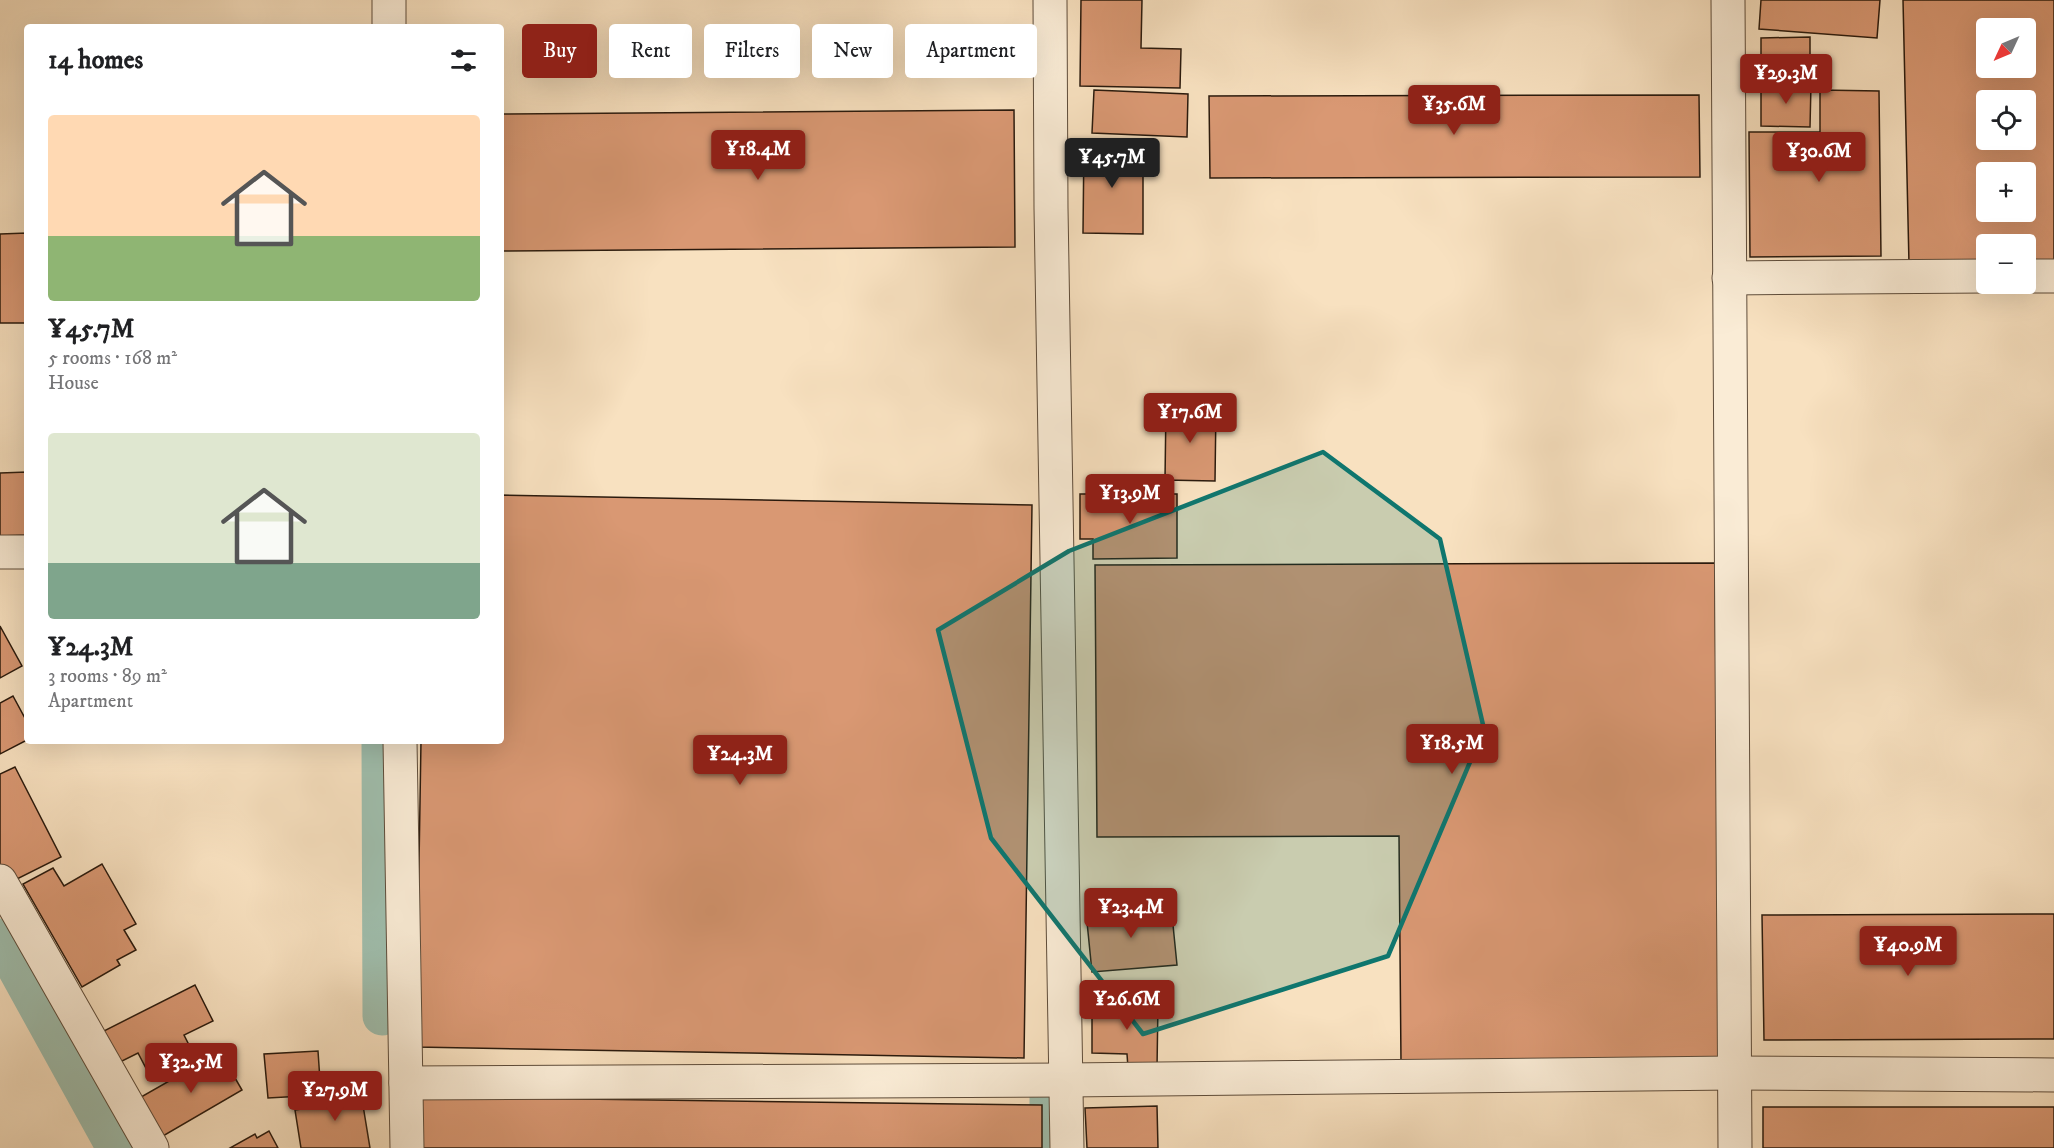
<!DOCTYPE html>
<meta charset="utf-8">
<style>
body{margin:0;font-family:"IM FELL DW Pica",serif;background:#f2f2f2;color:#202124;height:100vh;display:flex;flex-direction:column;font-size:22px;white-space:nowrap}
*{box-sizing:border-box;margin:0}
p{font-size:20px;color:#757577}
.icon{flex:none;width:33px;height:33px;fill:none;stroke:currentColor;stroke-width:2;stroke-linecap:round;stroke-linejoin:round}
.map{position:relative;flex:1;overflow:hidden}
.panel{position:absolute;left:24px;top:24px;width:480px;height:720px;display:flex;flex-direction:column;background:#fff;border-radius:6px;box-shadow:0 6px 24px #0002}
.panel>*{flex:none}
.guide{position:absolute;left:522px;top:24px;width:570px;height:54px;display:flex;gap:12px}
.needle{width:39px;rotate:226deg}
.tools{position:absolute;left:1976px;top:18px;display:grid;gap:12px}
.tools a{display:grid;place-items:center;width:60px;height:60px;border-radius:6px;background:#fff;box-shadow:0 6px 24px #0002;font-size:30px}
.price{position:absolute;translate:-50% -51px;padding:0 14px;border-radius:6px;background:#8f2418;color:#fff;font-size:20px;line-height:39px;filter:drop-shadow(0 2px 3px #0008)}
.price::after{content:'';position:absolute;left:50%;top:36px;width:18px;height:14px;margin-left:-9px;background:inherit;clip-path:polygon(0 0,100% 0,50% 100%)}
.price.on{background:#222;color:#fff}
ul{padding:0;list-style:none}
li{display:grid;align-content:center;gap:12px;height:318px;padding:0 24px}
li span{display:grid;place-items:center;height:186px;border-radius:6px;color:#555}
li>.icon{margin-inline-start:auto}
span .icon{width:108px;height:108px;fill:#fffc;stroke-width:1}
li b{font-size:26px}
h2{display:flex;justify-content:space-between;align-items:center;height:72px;padding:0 24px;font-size:26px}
.pill{padding:0 21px;border-radius:6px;background:#fff;box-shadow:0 6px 24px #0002;font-size:21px;line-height:54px}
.pill.on{background:#8f2418;color:#fff}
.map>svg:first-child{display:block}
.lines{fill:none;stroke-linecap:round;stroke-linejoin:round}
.canal{stroke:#9fbead;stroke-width:39}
.building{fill:#d99873;stroke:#2a1a0d;stroke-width:1.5;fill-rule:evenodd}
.street-casing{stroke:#5e4c3a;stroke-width:35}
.street{stroke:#faecd6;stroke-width:33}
.marked{fill:#0f766e;fill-opacity:0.2;stroke:#0f766e;stroke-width:4.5;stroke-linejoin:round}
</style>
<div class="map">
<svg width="2054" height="1148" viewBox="0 0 2054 1148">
<rect width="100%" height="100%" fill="#f8e1c0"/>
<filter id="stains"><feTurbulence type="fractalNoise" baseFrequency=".00333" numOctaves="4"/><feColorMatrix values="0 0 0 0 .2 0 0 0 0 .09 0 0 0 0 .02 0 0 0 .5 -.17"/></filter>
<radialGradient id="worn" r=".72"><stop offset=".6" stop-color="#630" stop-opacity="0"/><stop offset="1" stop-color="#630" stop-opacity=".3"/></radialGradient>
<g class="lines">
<g class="canal">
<path d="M 381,741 L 382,1016"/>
<path d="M 0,938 L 116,1148"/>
<path d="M 1049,1091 L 1049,1148"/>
</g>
</g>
<g class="building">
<path d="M 1081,0 L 1142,0 L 1141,48 L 1181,49 L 1180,88 L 1080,86 Z"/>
<path d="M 1761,0 L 1880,0 L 1877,38 L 1759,29 Z"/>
<path d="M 1903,0 L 2054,0 L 2054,262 L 2025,262 L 2025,244 L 1986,244 L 1986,263 L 1909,264 ZM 1986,28 L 2025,28 L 2025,68 L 1986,68 ZM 1986,100 L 2025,100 L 2025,140 L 1986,140 ZM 1986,172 L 2025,172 L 2025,212 L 1986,212 Z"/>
<path d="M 1810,37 L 1810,73 L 1761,73 L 1761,38 Z"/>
<path d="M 1761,83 L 1811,84 L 1810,127 L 1761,126 Z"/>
<path d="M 1094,90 L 1188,94 L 1187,137 L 1092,133 Z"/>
<path d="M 1820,90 L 1879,91 L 1881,256 L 1750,257 L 1749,132 L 1820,132 Z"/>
<path d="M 1699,95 L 1700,177 L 1210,178 L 1209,96 Z"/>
<path d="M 1014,110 L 1015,247 L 501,251 L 501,114 Z"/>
<path d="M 1084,140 L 1125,140 L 1125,159 L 1143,159 L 1143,234 L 1083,233 Z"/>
<path d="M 27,233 L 27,323 L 0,323 L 0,234 Z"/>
<path d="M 1166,406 L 1216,407 L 1215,481 L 1165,480 Z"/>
<path d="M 27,472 L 27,535 L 0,536 L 0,473 Z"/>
<path d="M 1080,494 L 1177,494 L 1177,558 L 1093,559 L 1093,539 L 1080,539 Z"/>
<path d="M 501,495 L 1032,505 L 1024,1058 L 416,1047 L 421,741 L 501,741 Z"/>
<path d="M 1715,563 L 1719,1063 L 1401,1063 L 1399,836 L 1097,837 L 1095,565 Z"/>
<path d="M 0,626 L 22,666 L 0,678 Z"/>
<path d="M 13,696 L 27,722 L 27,740 L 0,754 L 0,703 Z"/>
<path d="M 15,767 L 61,857 L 9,883 L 0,865 L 0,774 Z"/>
<path d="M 102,864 L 136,924 L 124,930 L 136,950 L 117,960 L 120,965 L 82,987 L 23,884 L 53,868 L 64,886 Z"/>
<path d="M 1171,905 L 1177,965 L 1092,972 L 1086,912 Z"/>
<path d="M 2054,914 L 2054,1039 L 1764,1040 L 1762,915 Z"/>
<path d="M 195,985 L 213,1021 L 184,1035 L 192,1051 L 149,1074 L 138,1053 L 108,1068 L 92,1037 Z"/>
<path d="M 1092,1001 L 1158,1002 L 1157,1069 L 1128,1068 L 1127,1054 L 1092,1053 Z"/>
<path d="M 318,1051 L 321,1095 L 268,1098 L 264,1054 Z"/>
<path d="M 220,1052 L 242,1090 L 163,1136 L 141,1097 Z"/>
<path d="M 360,1087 L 370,1148 L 301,1148 L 295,1110 L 327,1105 L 325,1092 Z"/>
<path d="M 421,1097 L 1042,1105 L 1042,1148 L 421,1148 Z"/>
<path d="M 1157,1106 L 1158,1148 L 1087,1148 L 1085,1108 Z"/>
<rect x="1763" y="1107" width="291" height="41"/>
<path d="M 269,1131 L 278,1148 L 230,1148 L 255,1134 L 257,1138 Z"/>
</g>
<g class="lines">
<defs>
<g id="street">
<path d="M 1050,0 L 1051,208 L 1067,1148"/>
<path d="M 1728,0 L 1735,1148"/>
<path d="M 389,27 L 389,0"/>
<path d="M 2025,276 L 2054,276"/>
<path d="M 1729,278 L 1986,276"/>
<path d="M 0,552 L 27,552"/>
<path d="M 400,741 L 407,1148"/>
<path d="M 0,881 L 152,1148"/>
<path d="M 406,1083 L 1067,1080 L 1734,1073 L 2054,1075"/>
</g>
</defs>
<use href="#street" class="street-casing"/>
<use href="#street" class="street"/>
</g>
<path class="marked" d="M 1323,452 L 1440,539 L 1484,729 L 1388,956 L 1143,1034 L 991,838 L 938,630 L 1069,551 Z"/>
<rect width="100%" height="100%" filter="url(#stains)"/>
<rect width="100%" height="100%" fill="url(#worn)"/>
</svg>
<div class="tools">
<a><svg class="needle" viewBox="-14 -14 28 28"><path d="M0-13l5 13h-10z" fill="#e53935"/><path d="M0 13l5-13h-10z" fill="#757577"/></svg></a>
<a><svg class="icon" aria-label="locate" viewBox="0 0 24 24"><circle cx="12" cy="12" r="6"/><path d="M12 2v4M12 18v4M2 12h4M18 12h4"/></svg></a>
<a>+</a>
<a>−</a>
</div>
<b class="price" style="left:1786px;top:105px">¥29.3M</b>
<b class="price" style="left:1454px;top:136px">¥35.6M</b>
<b class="price" style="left:758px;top:181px">¥18.4M</b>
<b class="price" style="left:1819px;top:183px">¥30.6M</b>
<b class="price on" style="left:1112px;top:189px">¥45.7M</b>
<b class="price" style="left:1190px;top:444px">¥17.6M</b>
<b class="price" style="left:1130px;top:525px">¥13.9M</b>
<b class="price" style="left:1452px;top:775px">¥18.5M</b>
<b class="price" style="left:740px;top:786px">¥24.3M</b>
<b class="price" style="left:1131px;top:939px">¥23.4M</b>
<b class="price" style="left:1908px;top:977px">¥40.9M</b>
<b class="price" style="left:1127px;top:1031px">¥26.6M</b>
<b class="price" style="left:191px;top:1094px">¥32.5M</b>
<b class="price" style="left:335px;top:1122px">¥27.9M</b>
<div class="guide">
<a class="pill on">Buy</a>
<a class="pill">Rent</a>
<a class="pill">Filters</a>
<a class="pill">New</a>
<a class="pill">Apartment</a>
</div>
<section class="panel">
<h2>14 homes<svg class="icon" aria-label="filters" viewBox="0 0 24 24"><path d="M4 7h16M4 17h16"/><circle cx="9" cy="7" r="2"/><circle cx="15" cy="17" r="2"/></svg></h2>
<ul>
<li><span style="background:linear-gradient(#ffd9b3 65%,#8fb573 0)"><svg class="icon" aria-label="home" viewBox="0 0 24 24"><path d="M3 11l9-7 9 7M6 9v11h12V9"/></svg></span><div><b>¥45.7M</b><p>5 rooms · 168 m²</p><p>House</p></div></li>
<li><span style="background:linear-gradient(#dfe7d0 70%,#7fa58c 0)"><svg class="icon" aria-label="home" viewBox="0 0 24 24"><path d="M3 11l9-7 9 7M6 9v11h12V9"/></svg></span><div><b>¥24.3M</b><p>3 rooms · 89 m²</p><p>Apartment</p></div></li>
</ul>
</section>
</div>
